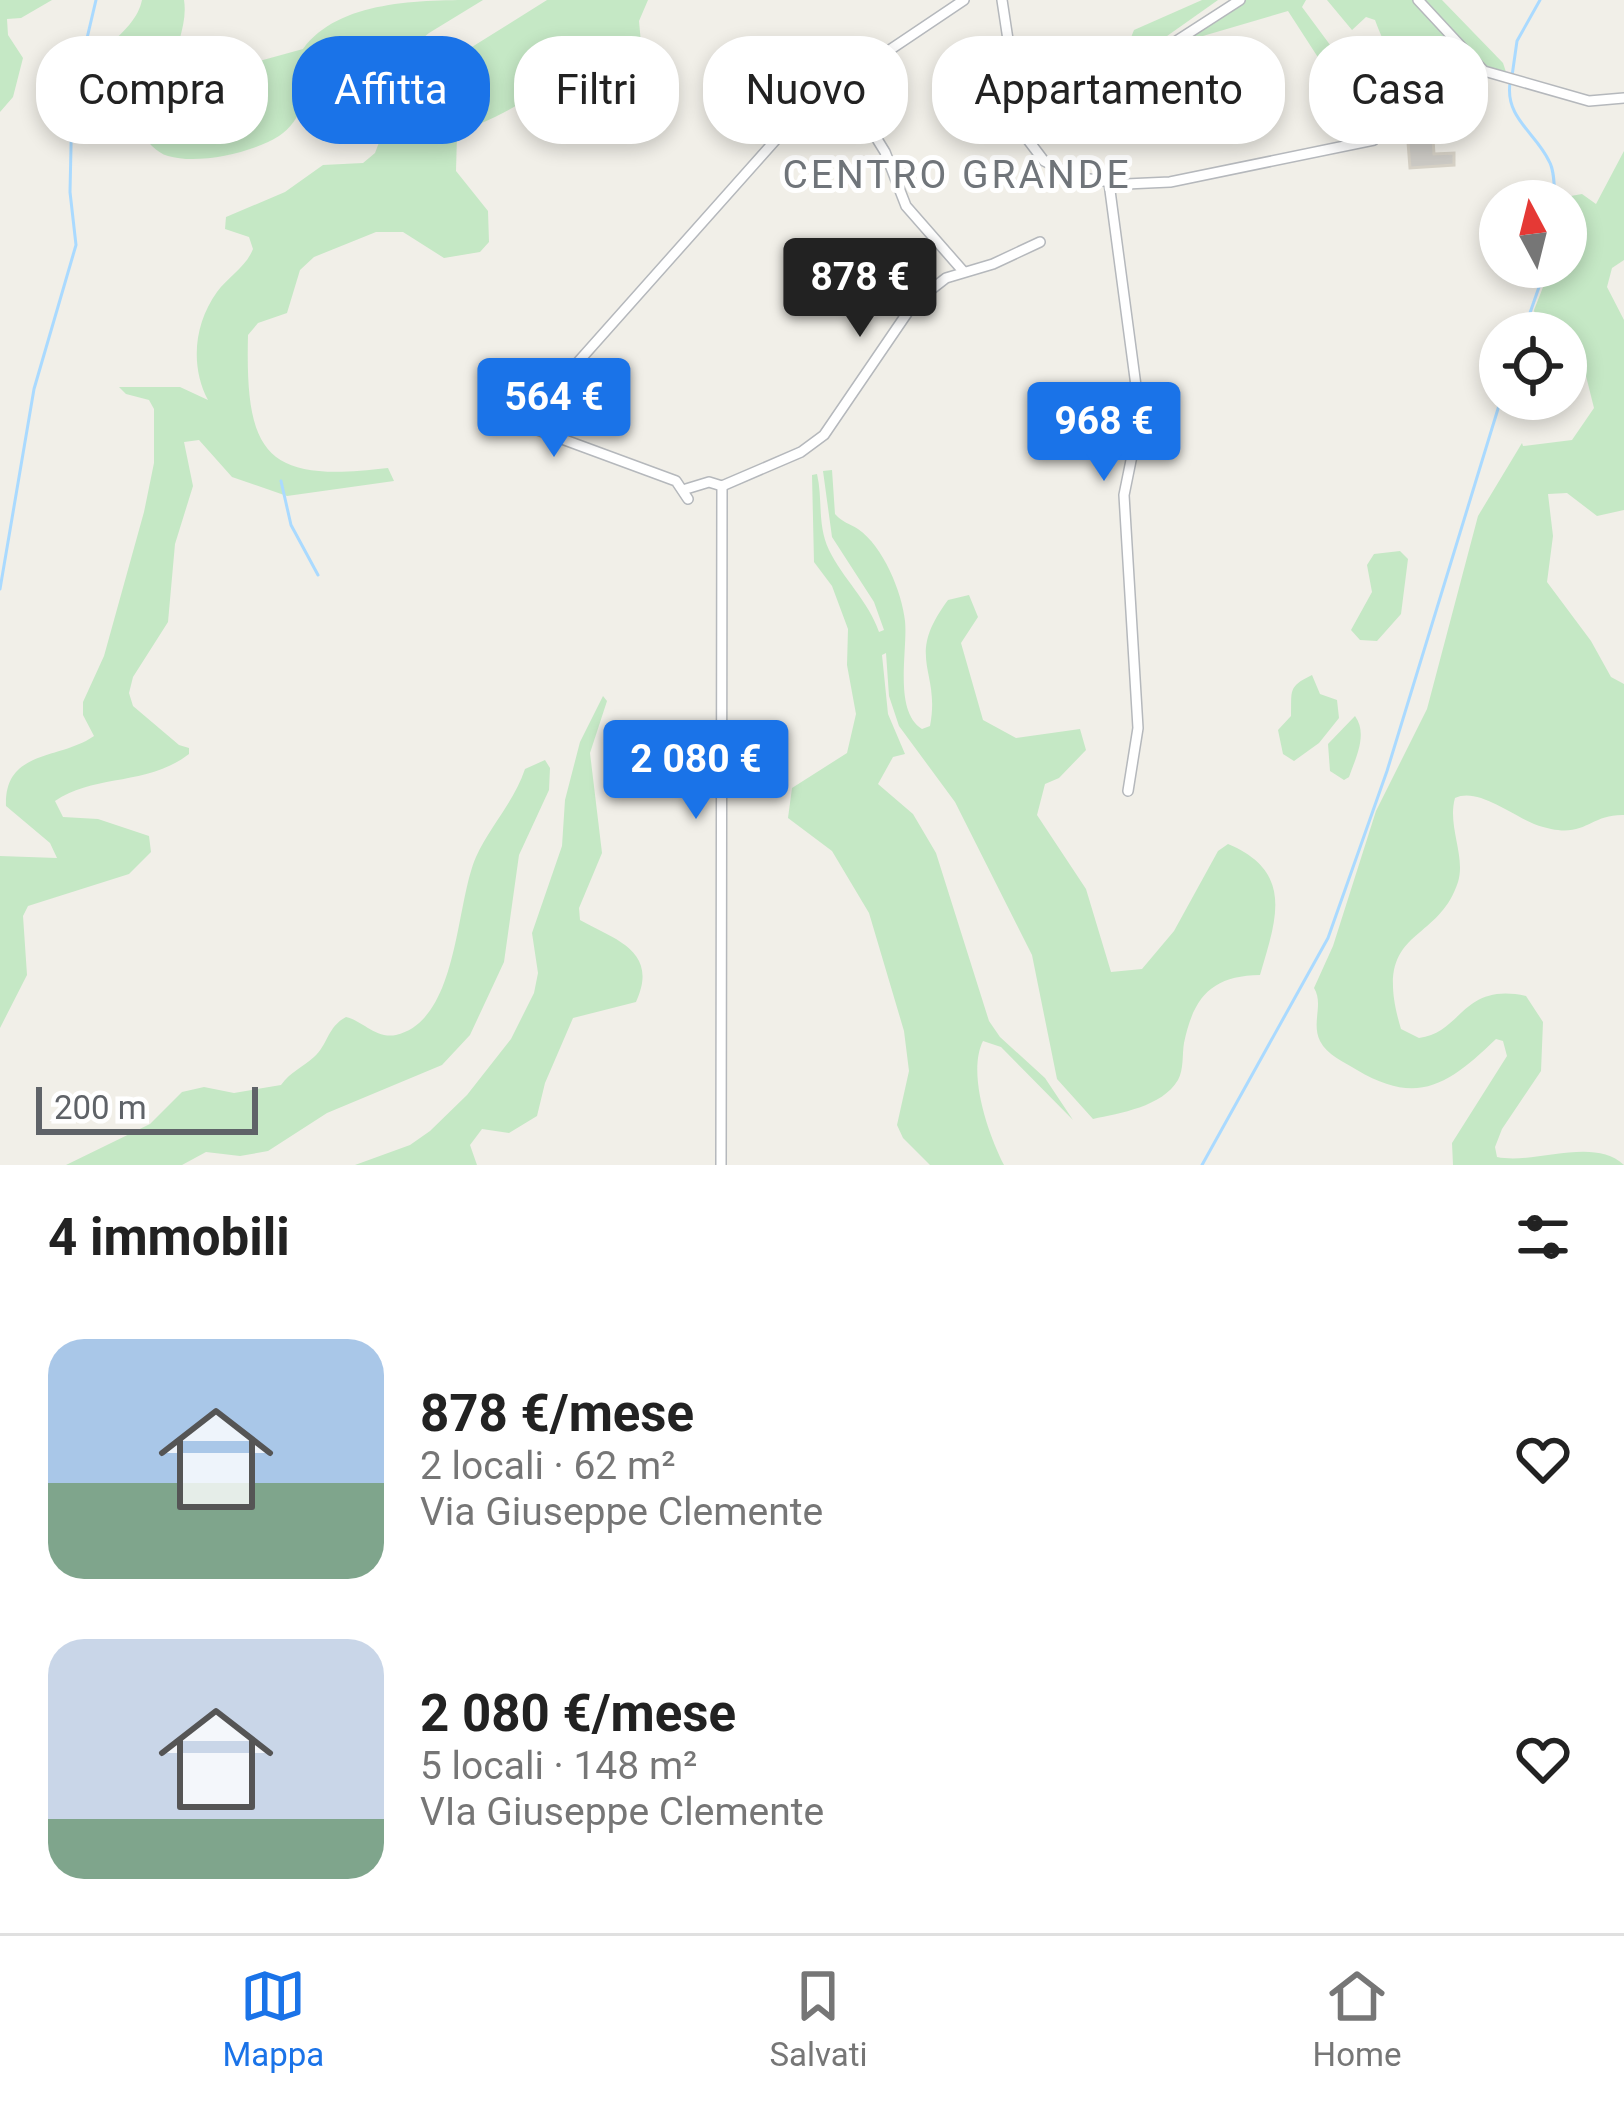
<!DOCTYPE html>
<html lang="it">
<meta charset="utf-8">
<style>
body{margin:0;font-family:Roboto,sans-serif;background:#f6f6f6;color:#222;height:100vh;display:flex;flex-direction:column;font-size:45px;white-space:nowrap}
*{box-sizing:border-box;margin:0}
p{font-size:39px;color:#767676}
.icon{flex:none;width:66px;height:66px;fill:none;stroke:currentColor;stroke-width:2;stroke-linecap:round;stroke-linejoin:round}
.map{position:relative;height:1165px;overflow:hidden}
.details{display:flex;flex-direction:column;background:#fff;flex:1}
.details>*{flex:none}
.guide{position:absolute;left:36px;top:36px;width:1554px;height:108px;display:flex;gap:24px}
.needle{width:78px;rotate:353deg}
.buttons{position:absolute;left:1479px;top:180px;display:grid;gap:24px}
.buttons a{display:grid;place-items:center;width:108px;height:108px;border-radius:50%;background:#fff;box-shadow:0 6px 18px #0003;font-size:60px}
.scale{position:absolute;left:36px;bottom:30px;width:222px;box-sizing:border-box;padding-left:12px;border:6px solid #5f6368;border-top:0;font-size:33px;line-height:42px;white-space:nowrap;color:#5f6368;-webkit-text-stroke:9px #fff;paint-order:stroke}
.price{position:absolute;translate:-50% -102px;padding:0 27px;border-radius:12px;background:#1a73e8;color:#fff;font-size:39px;line-height:78px;filter:drop-shadow(0 3px 6px #0008)}
.price::after{content:'';position:absolute;left:50%;top:72px;width:36px;height:27px;margin-left:-18px;background:inherit;clip-path:polygon(0 0,100% 0,50% 100%)}
.price.active{background:#222;color:#fff}
ul{padding:0;list-style:none}
li{display:flex;align-items:center;gap:36px;height:300px;padding:0 48px}
li span{display:grid;place-items:center;flex:none;width:336px;height:240px;border-radius:36px;color:#555}
li>.icon{margin-inline-start:auto}
span .icon{width:144px;height:144px;fill:#fffc;stroke-width:1}
li b{font-size:51px}
h2{display:flex;justify-content:space-between;align-items:center;height:144px;padding:0 48px;font-size:51px}
.chip{padding:0 42px;border-radius:48px;background:#fff;box-shadow:0 6px 18px #0003;font-size:42px;line-height:108px}
.chip.active{background:#1a73e8;color:#fff}
.menu{display:flex;justify-content:space-around;align-items:center;height:168px;border-top:3px solid #e0e0e0;background:#fff;font-size:33px;color:#767676}
.menu a{display:grid;justify-items:center;gap:6px}
.menu .active{color:#1a73e8}
.map>svg:first-child{display:block}
.green{fill:#c5e8c5}
.lines{fill:none;stroke-linecap:round;stroke-linejoin:round}
.stream{stroke:#aadaff;stroke-width:3}
.building{fill:#cccac5;stroke:#d6d1c6;stroke-width:3}
.minor-casing{stroke:#b5b8bc;stroke-width:12}
.minor{stroke:#fff;stroke-width:9}
.labels{text-anchor:middle;dominant-baseline:central;stroke-width:10;stroke-linejoin:round;paint-order:stroke}
.neighbourhood-label{font-size:39px;letter-spacing:3px;fill:#70757a;stroke:#fff}
</style>
<div class="map">
<svg width="1624" height="1165" viewBox="0 0 1624 1165">
<rect width="100%" height="100%" fill="#f1efe8"/>
<g class="green">
<path d="M 0,0 L 52,0 L 21,18 L 7,19 L 8,35 L 23,58 L 13,97 L 0,112 Z"/>
<path d="M 142,0 L 184,0 C 189,32 166,55 179,89 L 189,95 L 263,60 L 303,49 C 339,0 419,0 483,0 L 429,33 L 375,78 L 359,84 L 330,69 C 308,85 302,122 279,136 C 252,153 198,165 168,156 C 156,153 147,140 139,132 L 137,78 L 122,76 L 108,99 L 93,96 C 87,44 134,38 142,0 Z"/>
<path d="M 547,0 L 648,0 L 639,21 L 641,43 C 617,73 600,45 572,53 C 554,58 551,74 540,87 C 520,109 483,121 457,135 L 456,171 L 488,211 L 489,242 L 480,252 L 444,258 L 403,232 L 376,232 L 314,257 L 300,270 L 287,313 L 258,323 L 248,335 C 245,456 266,483 388,468 L 394,481 L 287,496 L 232,477 L 199,440 L 184,442 L 193,486 L 175,544 L 168,622 L 133,677 L 129,693 L 133,706 L 179,745 L 189,748 L 189,754 C 148,786 94,774 55,801 L 63,817 L 98,819 L 149,836 L 151,852 L 129,874 L 28,906 L 23,916 L 27,975 L 0,1028 L 0,856 L 57,858 L 50,843 L 6,806 C 4,749 60,760 94,736 L 83,715 L 83,702 L 104,656 L 144,512 L 154,463 L 154,409 L 149,400 L 126,394 L 119,387 L 180,387 L 208,400 C 190,366 194,324 217,292 C 228,277 246,267 253,249 L 249,237 L 225,229 L 226,217 L 285,192 L 323,165 L 363,163 L 375,153 L 388,119 L 405,97 L 443,65 Z"/>
<path d="M 1202,0 L 1218,0 L 1143,53 L 1130,40 L 1134,30 Z"/>
<path d="M 1244,0 L 1306,0 L 1302,7 L 1339,57 L 1321,62 L 1288,11 L 1179,43 Z"/>
<path d="M 1327,0 L 1442,0 L 1503,63 L 1506,72 L 1479,72 L 1478,94 C 1419,104 1393,69 1375,20 L 1366,17 L 1352,30 Z"/>
<path d="M 1342,64 L 1349,65 L 1358,89 L 1362,87 L 1362,69 L 1366,73 L 1376,129 L 1357,139 L 1345,122 Z"/>
<path d="M 1624,151 L 1624,260 L 1612,268 L 1607,287 L 1624,320 L 1624,510 L 1597,516 L 1567,493 L 1548,494 L 1553,536 L 1547,582 L 1591,641 L 1611,677 L 1624,684 L 1624,815 C 1586,814 1586,843 1534,824 C 1512,815 1477,787 1455,798 C 1447,826 1466,856 1458,882 C 1437,947 1370,926 1401,1029 L 1419,1038 C 1462,1033 1462,982 1526,996 L 1543,1022 L 1541,1071 L 1502,1129 L 1495,1147 L 1497,1157 C 1535,1165 1593,1136 1624,1165 L 1453,1165 L 1452,1143 L 1507,1056 L 1503,1041 L 1496,1039 C 1450,1083 1419,1107 1357,1070 C 1344,1062 1327,1055 1320,1041 C 1311,1023 1324,1004 1314,988 L 1333,946 L 1376,811 L 1427,709 L 1478,516 L 1522,443 L 1523,446 L 1572,440 L 1594,408 L 1586,376 L 1566,358 L 1566,333 L 1538,333 L 1534,310 L 1551,267 L 1566,267 L 1566,201 L 1554,199 L 1582,194 L 1596,204 Z"/>
<path d="M 832,470 L 835,514 C 843,523 849,523 858,529 C 883,546 902,592 905,621 C 908,650 893,711 922,729 L 930,726 C 941,669 904,659 948,600 L 969,595 L 978,617 L 961,643 L 983,720 L 1016,738 L 1080,729 L 1086,750 L 1059,778 L 1045,784 L 1037,815 L 1086,889 L 1111,972 L 1142,969 L 1174,931 L 1218,851 L 1228,844 C 1295,872 1276,920 1260,975 C 1213,976 1194,995 1184,1043 C 1182,1055 1184,1069 1178,1080 C 1162,1107 1120,1113 1093,1119 L 1057,1079 L 1032,955 L 955,802 L 899,726 L 889,696 L 886,653 L 882,655 L 888,714 L 905,754 L 893,757 L 878,784 L 913,814 L 936,853 L 989,1021 L 1000,1037 L 1045,1078 L 1073,1120 L 1001,1047 L 983,1041 C 967,1073 988,1134 1004,1165 L 930,1165 L 903,1138 L 897,1125 L 909,1071 L 904,1031 L 869,913 L 832,851 L 788,818 L 792,788 L 847,753 L 856,714 L 847,665 L 848,629 L 832,586 L 814,562 L 812,475 L 817,474 C 823,500 817,525 829,550 C 843,579 868,600 879,632 L 884,630 L 874,602 L 832,537 L 823,471 Z"/>
<path d="M 1400,551 L 1408,559 L 1401,614 L 1377,641 L 1360,640 L 1351,630 L 1372,592 L 1367,565 L 1374,554 Z"/>
<path d="M 1312,675 L 1320,694 L 1337,700 L 1339,718 L 1319,743 L 1294,761 L 1283,754 L 1278,730 L 1291,716 C 1292,691 1287,687 1312,675 Z"/>
<path d="M 603,696 L 607,701 L 590,753 L 602,853 L 579,908 L 580,920 C 613,939 660,950 636,1002 L 573,1018 L 545,1083 L 537,1116 L 509,1133 L 482,1129 L 470,1145 L 477,1165 L 355,1165 L 410,1145 L 430,1131 L 467,1095 L 511,1039 L 534,993 L 538,973 L 532,933 L 562,846 L 565,800 L 580,742 Z"/>
<path d="M 1355,716 C 1368,734 1356,757 1349,777 L 1344,780 L 1330,771 L 1328,744 Z"/>
<path d="M 545,760 L 550,768 L 549,790 L 519,855 L 504,962 L 470,1035 L 442,1065 L 327,1113 L 268,1151 L 240,1156 L 206,1152 L 182,1165 L 66,1165 L 150,1124 L 182,1092 L 204,1087 L 234,1093 L 281,1085 C 291,1071 302,1068 314,1057 C 328,1045 327,1027 346,1017 C 363,1021 376,1039 396,1035 C 459,1020 455,905 476,857 C 490,826 514,802 525,769 Z"/>
</g>
<g class="lines">
<g class="stream">
<path d="M 1512,76 L 1517,41 L 1540,0"/>
<path d="M 1510,83 C 1505,118 1536,133 1549,161 C 1555,171 1554,189 1555,201"/>
<path d="M 1523,333 L 1546,267"/>
<path d="M 281,481 L 291,525 L 318,575"/>
<path d="M 0,589 L 34,389 L 76,245 L 70,192 L 72,102 L 96,0"/>
<path d="M 1202,1165 L 1328,938 L 1387,771 L 1501,399"/>
</g>
</g>
<path class="building" d="M 1430,95 L 1434,154 L 1454,153 L 1454,165 L 1410,168 L 1408,142 L 1418,142 L 1417,120 L 1408,120 L 1407,97 Z"/>
<g class="lines">
<defs>
<g id="minor">
<path d="M 1002,0 L 1022,132 L 1044,161 L 1075,177 L 1126,184 L 1170,182 L 1374,140 L 1380,130 L 1366,57"/>
<path d="M 1418,0 L 1484,71 L 1589,101 L 1624,98"/>
<path d="M 842,82 L 885,152 L 906,206 L 963,271"/>
<path d="M 1026,138 L 1240,0"/>
<path d="M 1109,183 L 1140,416 L 1124,495 L 1138,728 L 1128,791"/>
<path d="M 722,486 L 801,452 L 824,435 L 914,303 L 946,278 L 993,264 L 1040,242"/>
<path d="M 686,489 L 709,482 L 722,486"/>
<path d="M 688,499 L 676,481 L 535,429 L 530,416 L 788,126 L 842,82 L 964,0"/>
<path d="M 721,1165 L 722,486"/>
</g>
</defs>
<use href="#minor" class="minor-casing"/>
<use href="#minor" class="minor"/>
</g>
<g class="labels">
<g class="neighbourhood-label">
<text x="957" y="175">CENTRO GRANDE</text>
</g>
</g>
</svg>
<div class="buttons">
<a><svg class="needle" viewBox="-14 -14 28 28"><path d="M0-13l5 13h-10z" fill="#e53935"/><path d="M0 13l5-13h-10z" fill="#767676"/></svg></a>
<a><svg class="icon" aria-label="locate" viewBox="0 0 24 24"><circle cx="12" cy="12" r="6"/><path d="M12 2v4M12 18v4M2 12h4M18 12h4"/></svg></a>
</div>
<div class="scale">200 m</div>
<b class="price active" style="left:860px;top:340px">878 €</b>
<b class="price" style="left:554px;top:460px">564 €</b>
<b class="price" style="left:1104px;top:484px">968 €</b>
<b class="price" style="left:696px;top:822px">2 080 €</b>
<div class="guide">
<a class="chip">Compra</a>
<a class="chip active">Affitta</a>
<a class="chip">Filtri</a>
<a class="chip">Nuovo</a>
<a class="chip">Appartamento</a>
<a class="chip">Casa</a>
</div>
</div>
<section class="details">
<h2>4 immobili<svg class="icon" aria-label="filters" viewBox="0 0 24 24"><path d="M4 7h16M4 17h16"/><circle cx="9" cy="7" r="2"/><circle cx="15" cy="17" r="2"/></svg></h2>
<ul>
<li><span style="background:linear-gradient(#a9c7e8 60%,#7fa58c 0)"><svg class="icon" aria-label="home" viewBox="0 0 24 24"><path d="M3 11l9-7 9 7M6 9v11h12V9"/></svg></span><div><b>878 €/mese</b><p>2 locali · 62 m²</p><p>Via Giuseppe Clemente</p></div><svg class="icon" aria-label="heart" viewBox="0 0 24 24"><path d="M12 20l-8-8c-3-5 5-10 8-4 3-6 11-1 8 4z"/></svg></li>
<li><span style="background:linear-gradient(#c9d6e8 75%,#7fa58c 0)"><svg class="icon" aria-label="home" viewBox="0 0 24 24"><path d="M3 11l9-7 9 7M6 9v11h12V9"/></svg></span><div><b>2 080 €/mese</b><p>5 locali · 148 m²</p><p>VIa Giuseppe Clemente</p></div><svg class="icon" aria-label="heart" viewBox="0 0 24 24"><path d="M12 20l-8-8c-3-5 5-10 8-4 3-6 11-1 8 4z"/></svg></li>
</ul>
</section>
<nav class="menu">
<a class="active"><svg class="icon" aria-label="map" viewBox="0 0 24 24"><path d="M3 6l6-2 6 2 6-2v14l-6 2-6-2-6 2zM9 4v14M15 6v14"/></svg>Mappa</a>
<a><svg class="icon" aria-label="saved" viewBox="0 0 24 24"><path d="M7 4h10v16l-5-4-5 4z"/></svg>Salvati</a>
<a><svg class="icon" aria-label="home" viewBox="0 0 24 24"><path d="M3 11l9-7 9 7M6 9v11h12V9"/></svg>Home</a>
</nav>
